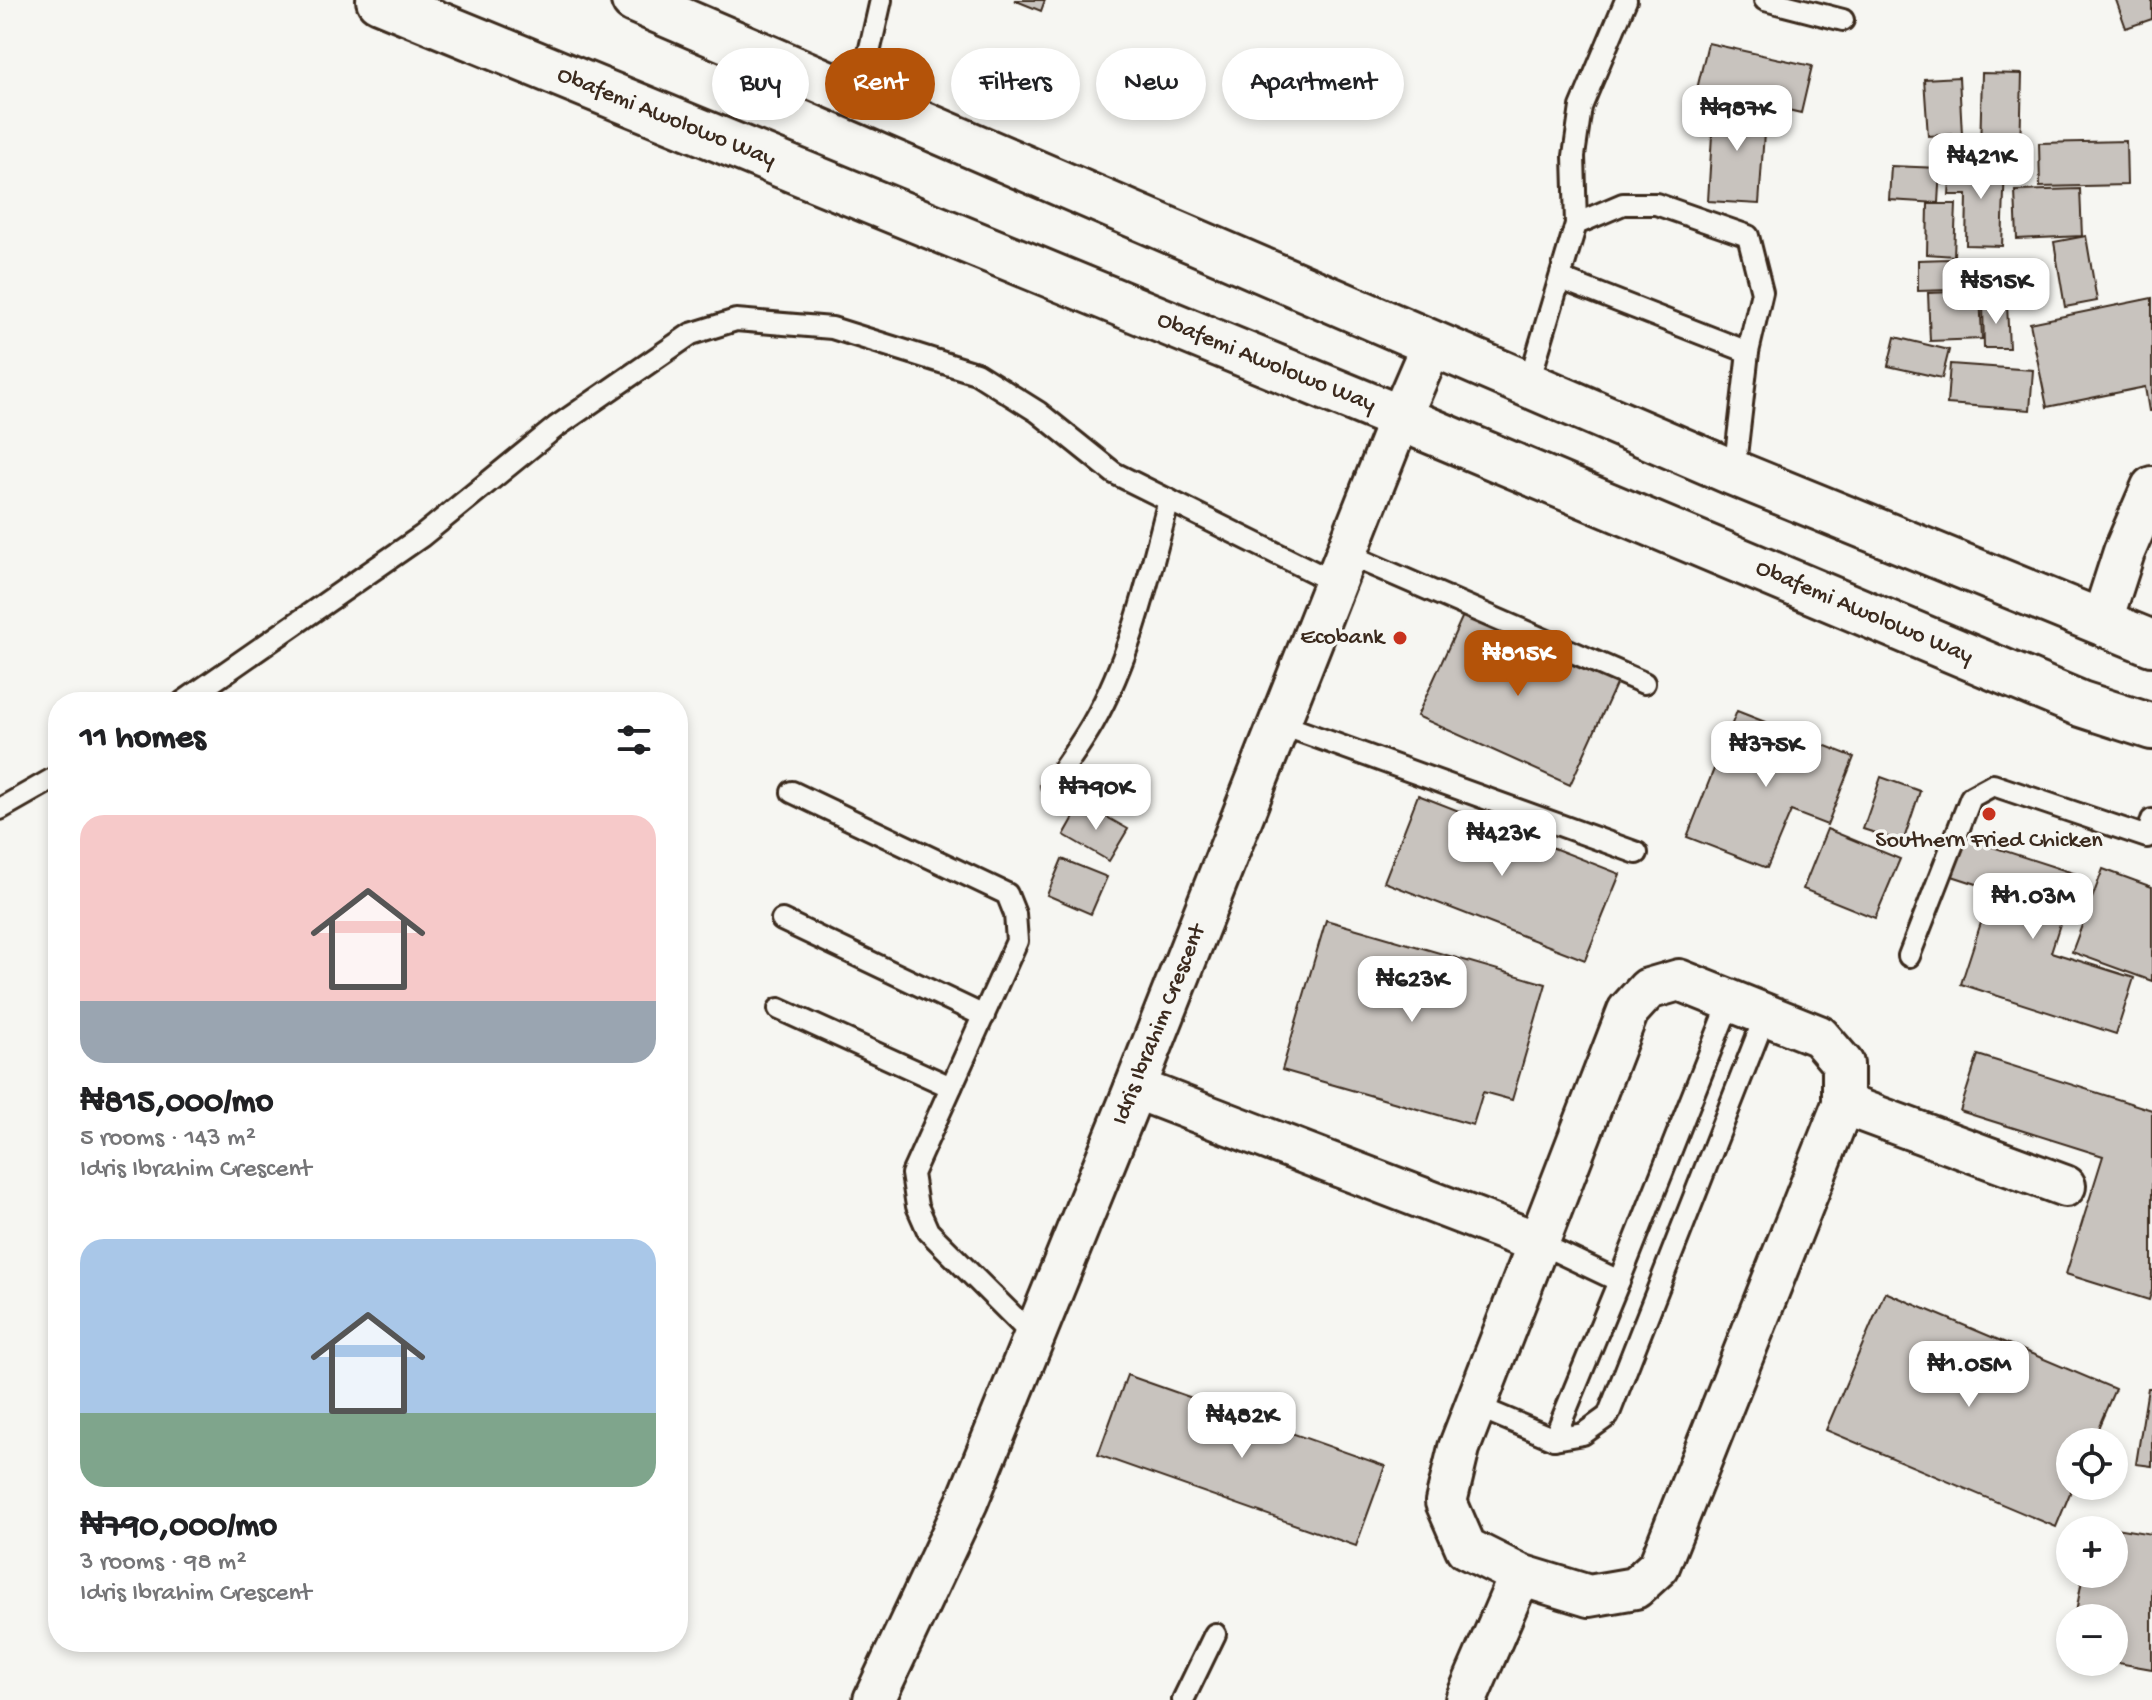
<!DOCTYPE html>
<meta charset="utf-8">
<style>
body{margin:0;font-family:"Gochi Hand",sans-serif;background:#f6f6f6;color:#202124;height:100vh;display:flex;flex-direction:column;font-size:30px;white-space:nowrap}
*{box-sizing:border-box;margin:0}
p{font-size:26px;color:#757577}
.icon{flex:none;width:44px;height:44px;fill:none;stroke:currentColor;stroke-width:2;stroke-linecap:round;stroke-linejoin:round}
.map{position:relative;flex:1;overflow:hidden}
.details{position:absolute;left:48px;top:692px;width:640px;height:960px;display:flex;flex-direction:column;background:#fff;border-radius:32px;box-shadow:0 4px 12px #0003}
.details>*{flex:none}
.top-card{position:absolute;left:712px;top:48px;width:760px;height:72px;display:flex;gap:16px}
.fabs{position:absolute;left:2056px;top:1428px;display:grid;gap:16px}
.fabs a{display:grid;place-items:center;width:72px;height:72px;border-radius:50%;background:#fff;box-shadow:0 4px 12px #0003;font-size:40px}
.price{position:absolute;translate:-50% -68px;padding:0 18px;border-radius:16px;background:#fff;color:#222;font-size:26px;line-height:52px;filter:drop-shadow(0 2px 4px #0008)}
.price::after{content:'';position:absolute;left:50%;top:48px;width:24px;height:18px;margin-left:-12px;background:inherit;clip-path:polygon(0 0,100% 0,50% 100%)}
.price.selected{background:#b45309;color:#fff}
ul{padding:0;list-style:none}
li{display:grid;align-content:center;gap:16px;height:424px;padding:0 32px}
li span{display:grid;place-items:center;height:248px;border-radius:24px;color:#555}
li>.icon{margin-inline-start:auto}
span .icon{width:144px;height:144px;fill:#fffc;stroke-width:1}
li b{font-size:34px}
h2{display:flex;justify-content:space-between;align-items:center;height:96px;padding:0 32px;font-size:34px}
.pill{padding:0 28px;border-radius:36px;background:#fff;box-shadow:0 4px 12px #0003;font-size:28px;line-height:72px}
.pill.selected{background:#b45309;color:#fff}
.map>svg:first-child{display:block}
.building{fill:#c8c3be;stroke:#3b2a1e;stroke-width:2}
.lines{fill:none;stroke-linecap:round;stroke-linejoin:round}
.lane-casing{stroke:#3b2a1e;stroke-width:26}
.street-casing{stroke:#3b2a1e;stroke-width:46}
.secondary-casing{stroke:#3b2a1e;stroke-width:50}
.lane{stroke:#f6f6f2;stroke-width:20}
.street{stroke:#f6f6f2;stroke-width:40}
.secondary{stroke:#f6f6f2;stroke-width:44}
.poi-dot{fill:#c8321e;stroke:#f6f6f2;stroke-width:3}
.labels{text-anchor:middle;dominant-baseline:central;stroke-width:7;stroke-linejoin:round;paint-order:stroke}
.street-label{font-size:24px;fill:#3b2a1e;stroke:#f6f6f2}
.poi-label{font-size:24px;fill:#3b2a1e;stroke:#f6f6f2;text-anchor:end}
</style>
<div class="map">
<svg width="2152" height="1700" viewBox="0 0 2152 1700">
<rect width="100%" height="100%" fill="#f6f6f2"/>
<filter id="ink" filterUnits="userSpaceOnUse"><feTurbulence type="fractalNoise" baseFrequency=".0125" numOctaves="2"/><feDisplacementMap in="SourceGraphic" scale="16" xChannelSelector="R" yChannelSelector="G"/><feConvolveMatrix kernelMatrix="1 2 1 2 8 2 1 2 1" color-interpolation-filters="sRGB"/></filter>
<g filter="url(#ink)">
<g class="building">
<path d="M 1014,0 L 1045,0 L 1041,11 Z"/>
<path d="M 2116,0 L 2152,0 L 2152,19 L 2126,28 Z"/>
<path d="M 1708,43 L 1812,66 L 1801,113 L 1697,89 Z"/>
<path d="M 1982,73 L 2022,74 L 2020,152 L 1980,151 Z"/>
<path d="M 1959,77 L 1962,134 L 1928,136 L 1924,79 Z"/>
<path d="M 1714,102 L 1766,105 L 1759,204 L 1708,201 Z"/>
<path d="M 2126,141 L 2127,185 L 2040,187 L 2039,143 Z"/>
<path d="M 1951,163 L 2005,166 L 2002,246 L 1966,245 L 1967,195 L 1949,195 Z"/>
<path d="M 1891,166 L 1940,168 L 1938,203 L 1889,200 Z"/>
<path d="M 2080,189 L 2082,236 L 2017,239 L 2015,191 Z"/>
<path d="M 1928,204 L 1956,204 L 1954,256 L 1927,254 Z"/>
<path d="M 2086,236 L 2097,301 L 2065,307 L 2054,242 Z"/>
<path d="M 1949,259 L 1950,290 L 1918,291 L 1918,260 Z"/>
<path d="M 2041,261 L 2047,295 L 1999,302 L 1993,270 Z"/>
<path d="M 1980,291 L 1982,339 L 1930,341 L 1928,293 Z"/>
<path d="M 2152,298 L 2152,411 L 2149,411 L 2145,387 L 2047,407 L 2030,323 Z"/>
<path d="M 1983,304 L 2007,304 L 2009,348 L 1984,348 Z"/>
<path d="M 1895,337 L 1949,350 L 1942,378 L 1888,366 Z"/>
<path d="M 1950,364 L 2033,370 L 2030,410 L 1947,404 Z"/>
<path d="M 1465,611 L 1618,680 L 1570,785 L 1417,716 Z"/>
<path d="M 1737,711 L 1854,757 L 1827,825 L 1791,811 L 1767,868 L 1687,837 Z"/>
<path d="M 1881,777 L 1920,791 L 1903,842 L 1863,829 Z"/>
<path d="M 1418,795 L 1620,874 L 1585,960 L 1384,882 Z"/>
<path d="M 1082,803 L 1128,829 L 1109,861 L 1064,835 Z"/>
<path d="M 1827,829 L 1900,859 L 1875,918 L 1803,889 Z"/>
<path d="M 1962,837 L 2076,874 L 2051,952 L 2134,978 L 2116,1034 L 1961,984 L 1992,889 L 1949,875 Z"/>
<path d="M 1062,859 L 1107,877 L 1091,914 L 1047,895 Z"/>
<path d="M 2103,869 L 2152,887 L 2152,981 L 2072,952 Z"/>
<path d="M 1326,920 L 1546,984 L 1512,1100 L 1483,1092 L 1473,1125 L 1282,1070 Z"/>
<path d="M 1978,1055 L 2152,1110 L 2152,1290 L 2149,1300 L 2066,1274 L 2103,1156 L 1960,1111 Z"/>
<path d="M 1885,1292 L 2115,1389 L 2092,1442 L 2070,1442 L 2070,1486 L 2073,1486 L 2056,1527 L 1826,1430 Z"/>
<path d="M 1127,1375 L 1385,1466 L 1356,1546 L 1098,1455 Z"/>
<path d="M 2148,1388 L 2152,1388 L 2152,1466 L 2136,1464 Z"/>
<path d="M 2091,1524 L 2152,1534 L 2152,1669 L 2112,1662 L 2114,1618 L 2075,1618 L 2083,1574 L 2114,1574 L 2114,1530 L 2090,1530 Z"/>
</g>
<g class="lines">
<defs>
<g id="lane">
<path d="M 1765,0 L 1843,20"/>
<path d="M 859,97 L 881,0"/>
<path d="M 1576,224 L 1574,156 L 1581,107 L 1626,0"/>
<path d="M 1561,279 L 1748,352"/>
<path d="M 1528,385 L 1576,224 L 1623,204 L 1656,204 L 1748,236 L 1762,292 L 1748,352 L 1734,473"/>
<path d="M 1347,554 L 1644,683"/>
<path d="M 183,702 L 422,536 L 556,427 L 691,334 L 736,320 L 832,328 L 976,373 L 1038,412 L 1114,473 L 1336,583"/>
<path d="M 1280,724 L 1637,853"/>
<path d="M 1052,785 C 1066,765 1081,744 1093,723 C 1132,654 1149,576 1169,500"/>
<path d="M 792,792 L 1007,894 L 1015,914 L 1017,941 L 912,1174 L 917,1206 L 928,1231 L 1034,1337"/>
<path d="M 0,809 L 58,776"/>
<path d="M 782,920 L 984,1016"/>
<path d="M 1909,956 L 1971,797 L 1993,785 L 2147,837 L 2152,820"/>
<path d="M 779,1009 L 951,1087"/>
<path d="M 1539,1243 L 1619,1281 L 1731,999"/>
<path d="M 1476,1406 L 1554,1439 L 1619,1281"/>
<path d="M 1554,1439 L 1583,1434 L 1608,1416 L 1766,1014"/>
<path d="M 1183,1700 L 1215,1634"/>
</g>
<g id="street">
<path d="M 2102,620 L 2124,552 L 2152,487"/>
<path d="M 1679,980 L 1819,1036 L 1843,1064 L 1843,1104 L 1659,1566 L 1635,1588 L 1589,1596 L 1520,1575 L 1466,1548 L 1446,1502 L 1459,1448 L 1628,1011 L 1648,989 Z"/>
<path d="M 1135,1088 L 1539,1243"/>
<path d="M 1843,1104 L 2065,1186"/>
<path d="M 874,1700 L 967,1502 L 1135,1088 L 1400,418 L 1432,344"/>
<path d="M 1466,1700 L 1520,1575"/>
</g>
<g id="secondary">
<path d="M 379,0 L 1400,418 L 2081,704 L 2152,727"/>
<path d="M 634,0 L 1734,473 L 2152,643"/>
</g>
</defs>
<use href="#lane" class="lane-casing"/>
<use href="#street" class="street-casing"/>
<use href="#secondary" class="secondary-casing"/>
<use href="#lane" class="lane"/>
<use href="#street" class="street"/>
<use href="#secondary" class="secondary"/>
</g>
</g>
<g class="poi-dot">
<circle cx="1400" cy="638" r="8"/>
<circle cx="1989" cy="814" r="8"/>
</g>
<g class="labels">
<g class="street-label">
<text transform="translate(666 118) rotate(22)">Obafemi Awolowo Way</text>
<text transform="translate(1266 363) rotate(22)">Obafemi Awolowo Way</text>
<text transform="translate(1864 613) rotate(23)">Obafemi Awolowo Way</text>
<text transform="translate(1160 1025) rotate(-68)">Idris Ibrahim Crescent</text>
</g>
<g class="poi-label">
<text x="1384" y="638">Ecobank</text>
<text x="1989" y="841" text-anchor="middle">Southern Fried Chicken</text>
</g>
</g>
</svg>
<div class="fabs">
<a><svg class="icon" aria-label="locate" viewBox="0 0 24 24"><circle cx="12" cy="12" r="6"/><path d="M12 2v4M12 18v4M2 12h4M18 12h4"/></svg></a>
<a>+</a>
<a>−</a>
</div>
<b class="price" style="left:1737px;top:153px">₦987K</b>
<b class="price" style="left:1981px;top:201px">₦421K</b>
<b class="price" style="left:1996px;top:326px">₦515K</b>
<b class="price selected" style="left:1518px;top:698px">₦815K</b>
<b class="price" style="left:1766px;top:789px">₦375K</b>
<b class="price" style="left:1096px;top:832px">₦790K</b>
<b class="price" style="left:1502px;top:878px">₦423K</b>
<b class="price" style="left:2033px;top:941px">₦1.03M</b>
<b class="price" style="left:1412px;top:1024px">₦623K</b>
<b class="price" style="left:1969px;top:1409px">₦1.05M</b>
<b class="price" style="left:1242px;top:1460px">₦482K</b>
<div class="top-card">
<a class="pill">Buy</a>
<a class="pill selected">Rent</a>
<a class="pill">Filters</a>
<a class="pill">New</a>
<a class="pill">Apartment</a>
</div>
<section class="details">
<h2>11 homes<svg class="icon" aria-label="filters" viewBox="0 0 24 24"><path d="M4 7h16M4 17h16"/><circle cx="9" cy="7" r="2"/><circle cx="15" cy="17" r="2"/></svg></h2>
<ul>
<li><span style="background:linear-gradient(#f6c9c9 75%,#9aa5b1 0)"><svg class="icon" aria-label="home" viewBox="0 0 24 24"><path d="M3 11l9-7 9 7M6 9v11h12V9"/></svg></span><div><b>₦815,000/mo</b><p>5 rooms · 143 m²</p><p>Idris Ibrahim Crescent</p></div></li>
<li><span style="background:linear-gradient(#a9c7e8 70%,#7fa58c 0)"><svg class="icon" aria-label="home" viewBox="0 0 24 24"><path d="M3 11l9-7 9 7M6 9v11h12V9"/></svg></span><div><b>₦790,000/mo</b><p>3 rooms · 98 m²</p><p>Idris Ibrahim Crescent</p></div></li>
</ul>
</section>
</div>
